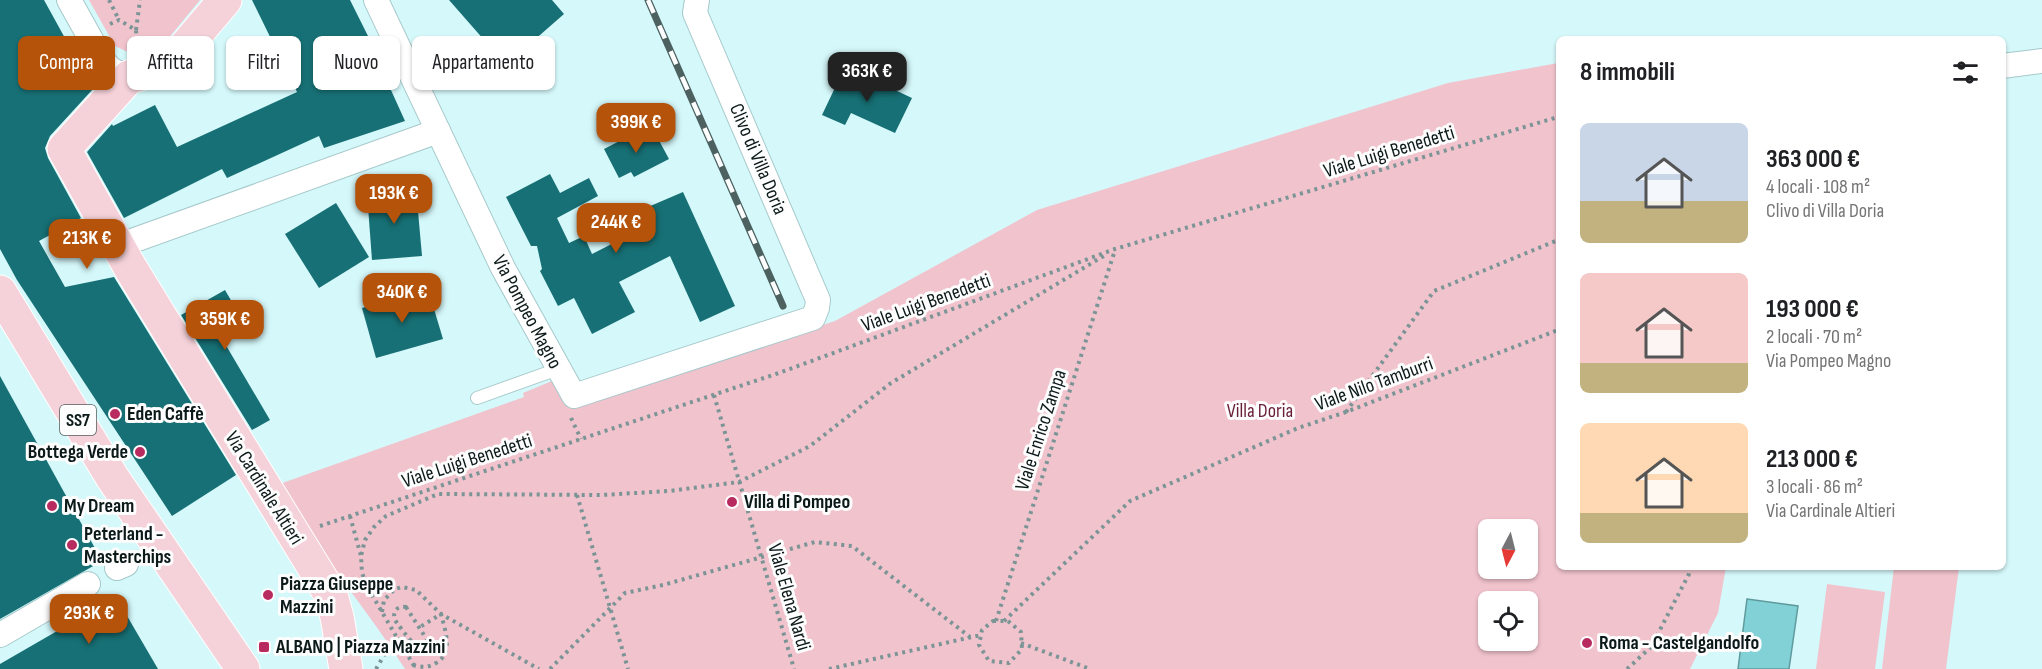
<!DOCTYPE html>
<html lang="it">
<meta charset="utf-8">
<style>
body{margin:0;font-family:"Sofia Sans Condensed",sans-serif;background:#f6f6f6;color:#202124;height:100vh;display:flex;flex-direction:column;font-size:22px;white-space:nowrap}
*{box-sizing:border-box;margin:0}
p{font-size:20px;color:#757577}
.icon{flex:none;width:33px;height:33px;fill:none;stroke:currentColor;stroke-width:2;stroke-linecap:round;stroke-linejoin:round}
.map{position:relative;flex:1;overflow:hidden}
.details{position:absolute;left:1556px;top:36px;width:450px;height:534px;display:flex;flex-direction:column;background:#fff;border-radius:9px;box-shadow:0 2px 4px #0004}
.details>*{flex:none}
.banner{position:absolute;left:18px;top:36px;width:570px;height:54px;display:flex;gap:12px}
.needle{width:39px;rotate:187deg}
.controls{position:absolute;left:1478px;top:519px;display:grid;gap:12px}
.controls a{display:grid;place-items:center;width:60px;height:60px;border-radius:9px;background:#fff;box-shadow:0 2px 4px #0004;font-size:30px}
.price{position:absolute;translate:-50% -51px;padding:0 14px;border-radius:12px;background:#b45309;color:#fff;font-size:20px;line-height:39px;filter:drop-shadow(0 2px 3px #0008)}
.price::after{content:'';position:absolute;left:50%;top:36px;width:18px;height:14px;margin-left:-9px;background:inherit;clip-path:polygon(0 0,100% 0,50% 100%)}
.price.selected{background:#222;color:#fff}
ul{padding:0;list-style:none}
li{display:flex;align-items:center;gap:18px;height:150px;padding:0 24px}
li span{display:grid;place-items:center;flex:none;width:168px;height:120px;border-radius:9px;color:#555}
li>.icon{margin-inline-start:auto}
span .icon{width:72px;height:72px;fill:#fffc;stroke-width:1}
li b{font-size:26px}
h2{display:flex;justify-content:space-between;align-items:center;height:72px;padding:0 24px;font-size:26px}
.chip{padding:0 21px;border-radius:9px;background:#fff;box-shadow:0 2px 4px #0004;font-size:21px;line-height:54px}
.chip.selected{background:#b45309;color:#fff}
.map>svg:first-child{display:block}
.green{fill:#f1c3cd;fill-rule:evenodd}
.water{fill:#82d1d6;stroke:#5f9a9d;stroke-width:1.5}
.building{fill:#177075}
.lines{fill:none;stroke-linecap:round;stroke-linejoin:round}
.lane-casing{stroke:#a6c8ca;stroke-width:14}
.street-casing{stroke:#a6c8ca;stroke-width:26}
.primary-casing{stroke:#fff;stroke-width:35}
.path{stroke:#7b9495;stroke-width:4;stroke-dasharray:3 4.5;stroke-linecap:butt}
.lane{stroke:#fff;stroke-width:12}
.street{stroke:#fff;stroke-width:24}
.primary{stroke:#f5d1d9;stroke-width:33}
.rail-casing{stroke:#4d6161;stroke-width:7}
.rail{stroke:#fdfdfd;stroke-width:4.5;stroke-dasharray:14;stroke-linecap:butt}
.poi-dot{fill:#b82b5f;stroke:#fdfdfd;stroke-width:2}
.labels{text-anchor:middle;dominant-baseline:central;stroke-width:6;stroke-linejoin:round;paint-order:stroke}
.shield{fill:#fdfdfd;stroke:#545d5d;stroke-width:1.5}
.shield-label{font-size:18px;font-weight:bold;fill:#0c1919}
.street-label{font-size:20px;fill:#0c1919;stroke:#fdfdfd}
.park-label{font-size:20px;fill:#691e37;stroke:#fdfdfd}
.poi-label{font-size:20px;font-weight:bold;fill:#0c1919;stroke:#fdfdfd;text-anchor:start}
</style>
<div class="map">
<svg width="2042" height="669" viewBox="0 0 2042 669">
<rect width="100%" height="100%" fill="#d5f8fa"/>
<g class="green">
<path d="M 89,0 L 200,0 L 167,40 L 154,52 L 134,55 L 115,46 Z"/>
<path d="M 1558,63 L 1558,567 L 1726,567 L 1718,613 L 1690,669 L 405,669 C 365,606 316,548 274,486 L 524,397 L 523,393 L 559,378 L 574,406 L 835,321 L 1037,210 L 1448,83 ZM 1488,530 L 1527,530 L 1527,568 L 1488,568 ZM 1488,602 L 1527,602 L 1527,640 L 1488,640 Z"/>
<path d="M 1894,567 L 1959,567 L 1946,669 L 1882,669 Z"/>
<path d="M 1827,584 L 1885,592 L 1875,669 L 1816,669 Z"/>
</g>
<path class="water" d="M 1747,599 L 1798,606 L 1789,669 L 1738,669 Z"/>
<g class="building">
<path d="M 0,0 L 44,0 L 93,89 L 50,136 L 45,148 L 48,158 L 81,218 L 39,241 L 65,287 L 114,277 L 236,475 L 172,516 L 17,280 L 0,249 Z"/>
<path d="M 252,0 L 350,0 L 378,56 L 376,57 L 405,121 L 324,148 L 319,136 L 227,178 L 222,169 L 124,218 L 87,152 L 112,124 L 113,126 L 155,105 L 177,147 L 297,92 Z"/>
<path d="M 449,0 L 552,0 L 564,14 L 532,42 L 547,60 L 521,82 Z"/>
<path d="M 842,73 L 857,81 L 861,74 L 912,98 L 895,133 L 851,113 L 845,125 L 822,115 Z"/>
<path d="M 641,130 L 646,138 L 655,133 L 669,159 L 634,177 L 631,172 L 619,178 L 604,149 Z"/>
<path d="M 550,174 L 560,193 L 589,178 L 598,196 L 557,218 L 569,243 L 584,236 L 592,254 L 655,222 L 648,207 L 683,192 L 735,306 L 700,322 L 670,256 L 619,282 L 635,312 L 592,334 L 574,298 L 558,306 L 540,271 L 542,269 L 537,246 L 531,246 L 506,197 Z"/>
<path d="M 416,189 L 422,256 L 372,260 L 367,193 Z"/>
<path d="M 336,203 L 369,257 L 319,288 L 285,234 Z"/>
<path d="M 428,289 L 443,339 L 376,358 L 362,308 Z"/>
<path d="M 225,290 L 247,328 L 224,342 L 270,420 L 252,430 L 181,315 Z"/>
<path d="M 0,376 L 102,561 L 0,619 Z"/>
<path d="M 116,597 L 158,669 L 0,669 L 0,664 Z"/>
</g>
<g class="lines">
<defs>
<path id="lane" d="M 477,398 L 558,369"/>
<g id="street">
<path d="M 69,0 L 103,61 L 112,70 L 129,77"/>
<path d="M 376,0 L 503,268 L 574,396 L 813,318 L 817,308 L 818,300 L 695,13 L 697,0"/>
<path d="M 2002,66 L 2042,61"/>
<path d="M 118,246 L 438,131"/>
<path d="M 117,568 L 126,564"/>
<path d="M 0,635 L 88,584"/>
</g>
<g id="primary">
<path d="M 225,0 L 180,53 L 140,74 L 129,77 L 64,149 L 131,269 L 331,595 L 337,617 L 346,669"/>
<path d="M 0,292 L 112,477 L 243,669"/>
</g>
</defs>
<use href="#lane" class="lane-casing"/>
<use href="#street" class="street-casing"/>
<use href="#primary" class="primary-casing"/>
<g class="path">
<path d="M 109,0 L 119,20"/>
<path d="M 110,24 L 119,20 L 136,30 L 137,44"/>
<path d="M 136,30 L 140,0"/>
<path d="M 714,395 L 794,669"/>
<path d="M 1346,412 L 1434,291 L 1558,240"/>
<path d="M 571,418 L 581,439"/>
<path d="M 577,495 L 628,669"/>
<path d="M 350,516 L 361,556"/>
<path d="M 320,526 L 779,373 L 1115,249 L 1558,117"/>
<path d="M 406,607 L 431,646 C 430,669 398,625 395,620 C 392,611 397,606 406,607 Z"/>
<path d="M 382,612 L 384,600 L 395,589 L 402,587 L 416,590 L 441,614 L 539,669"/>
<path d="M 993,621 L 1008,621 L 1021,632 L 1022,649 L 1009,663 L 989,661 L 979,645 L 982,630 Z"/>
<path d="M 996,621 L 1115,250"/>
<path d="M 1004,621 L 1130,501 L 1298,428 L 1346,412 L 1558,330"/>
<path d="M 396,636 L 368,588 L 362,573 L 361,556 L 365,540 L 374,527 L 386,516 L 438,494 L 602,495 L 669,491 L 739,482 L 810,446 L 891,383 L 1107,254"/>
<path d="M 1021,643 L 1090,669"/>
<path d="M 401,644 L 416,669"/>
<path d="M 413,665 C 421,667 428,668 436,663 C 454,653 445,630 441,614 L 420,627"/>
<path d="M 376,669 L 390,645 L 405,636"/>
<path d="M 550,669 L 625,593 L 663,585 L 815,542 L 852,546 L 970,637"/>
<path d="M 829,669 L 981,635"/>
<path d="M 1627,669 L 1651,647 L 1689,574 L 1690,567"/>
</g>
<use href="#lane" class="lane"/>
<use href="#street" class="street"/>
<use href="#primary" class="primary"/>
<defs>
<path id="rail" d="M 648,0 L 783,306"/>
</defs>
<use href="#rail" class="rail-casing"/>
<use href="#rail" class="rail"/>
</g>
<g class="poi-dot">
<circle cx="115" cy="414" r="6"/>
<circle cx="140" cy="452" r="6"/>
<circle cx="732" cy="502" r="6"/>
<circle cx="52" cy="506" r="6"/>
<circle cx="72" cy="545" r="6"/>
<circle cx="268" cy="595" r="6"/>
<circle cx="1587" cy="643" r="6"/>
<rect x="258" y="641" width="12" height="12" rx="3"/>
</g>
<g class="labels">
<rect class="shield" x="60" y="405" width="36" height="30" rx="4.5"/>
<g class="shield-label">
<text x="78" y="420">SS7</text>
</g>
<g class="street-label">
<text transform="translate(1389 152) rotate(-17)">Viale Luigi Benedetti</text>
<text transform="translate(758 159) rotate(67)">Clivo di Villa Doria</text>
<text transform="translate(926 303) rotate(-20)">Viale Luigi Benedetti</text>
<text transform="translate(527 312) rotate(62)">Via Pompeo Magno</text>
<text transform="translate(1374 384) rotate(-20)">Viale Nilo Tamburri</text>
<text transform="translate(1041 430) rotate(-72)">Viale Enrico Zampa</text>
<text transform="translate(467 461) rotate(-18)">Viale Luigi Benedetti</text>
<text transform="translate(264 488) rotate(58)">Via Cardinale Altieri</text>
<text transform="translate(789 597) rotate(74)">Viale Elena Nardi</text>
</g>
<g class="park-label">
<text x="1260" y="411">Villa Doria</text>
</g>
<g class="poi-label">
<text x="127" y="414">Eden Caffè</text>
<text x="128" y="452" text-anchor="end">Bottega Verde</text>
<text x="744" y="502">Villa di Pompeo</text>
<text x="64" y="506">My Dream</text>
<text x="84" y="534">Peterland -<tspan x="84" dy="23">Masterchips</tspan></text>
<text x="280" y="584">Piazza Giuseppe<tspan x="280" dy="23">Mazzini</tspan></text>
<text x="1599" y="643">Roma - Castelgandolfo</text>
<text x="276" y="647">ALBANO | Piazza Mazzini</text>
</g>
</g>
</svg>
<div class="controls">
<a><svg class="needle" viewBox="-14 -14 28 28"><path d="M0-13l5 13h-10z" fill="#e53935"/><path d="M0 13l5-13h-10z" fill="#757577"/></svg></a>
<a><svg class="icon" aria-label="locate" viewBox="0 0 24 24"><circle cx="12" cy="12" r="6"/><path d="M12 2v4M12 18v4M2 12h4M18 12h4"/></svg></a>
</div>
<b class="price selected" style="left:867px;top:103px">363K €</b>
<b class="price" style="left:636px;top:154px">399K €</b>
<b class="price" style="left:394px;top:225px">193K €</b>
<b class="price" style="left:616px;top:254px">244K €</b>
<b class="price" style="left:87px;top:270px">213K €</b>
<b class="price" style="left:402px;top:324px">340K €</b>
<b class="price" style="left:225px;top:351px">359K €</b>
<b class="price" style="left:89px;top:645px">293K €</b>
<div class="banner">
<a class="chip selected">Compra</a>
<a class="chip">Affitta</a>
<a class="chip">Filtri</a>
<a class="chip">Nuovo</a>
<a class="chip">Appartamento</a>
</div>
<section class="details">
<h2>8 immobili<svg class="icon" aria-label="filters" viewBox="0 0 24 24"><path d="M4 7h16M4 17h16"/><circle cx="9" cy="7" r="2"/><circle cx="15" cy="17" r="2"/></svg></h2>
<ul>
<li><span style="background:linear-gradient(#c9d6e8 65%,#c2b280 0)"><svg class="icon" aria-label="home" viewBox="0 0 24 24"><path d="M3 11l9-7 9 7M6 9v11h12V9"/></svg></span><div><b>363 000 €</b><p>4 locali · 108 m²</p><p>Clivo di Villa Doria</p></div></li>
<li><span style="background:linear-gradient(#f6c9c9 75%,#c2b280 0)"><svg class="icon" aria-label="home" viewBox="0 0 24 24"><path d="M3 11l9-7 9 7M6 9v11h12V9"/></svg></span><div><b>193 000 €</b><p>2 locali · 70 m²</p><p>Via Pompeo Magno</p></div></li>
<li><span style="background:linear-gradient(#ffd9b3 75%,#c2b280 0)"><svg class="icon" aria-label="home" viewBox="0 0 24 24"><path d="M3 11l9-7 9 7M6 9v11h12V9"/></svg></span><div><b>213 000 €</b><p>3 locali · 86 m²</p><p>Via Cardinale Altieri</p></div></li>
</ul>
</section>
</div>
